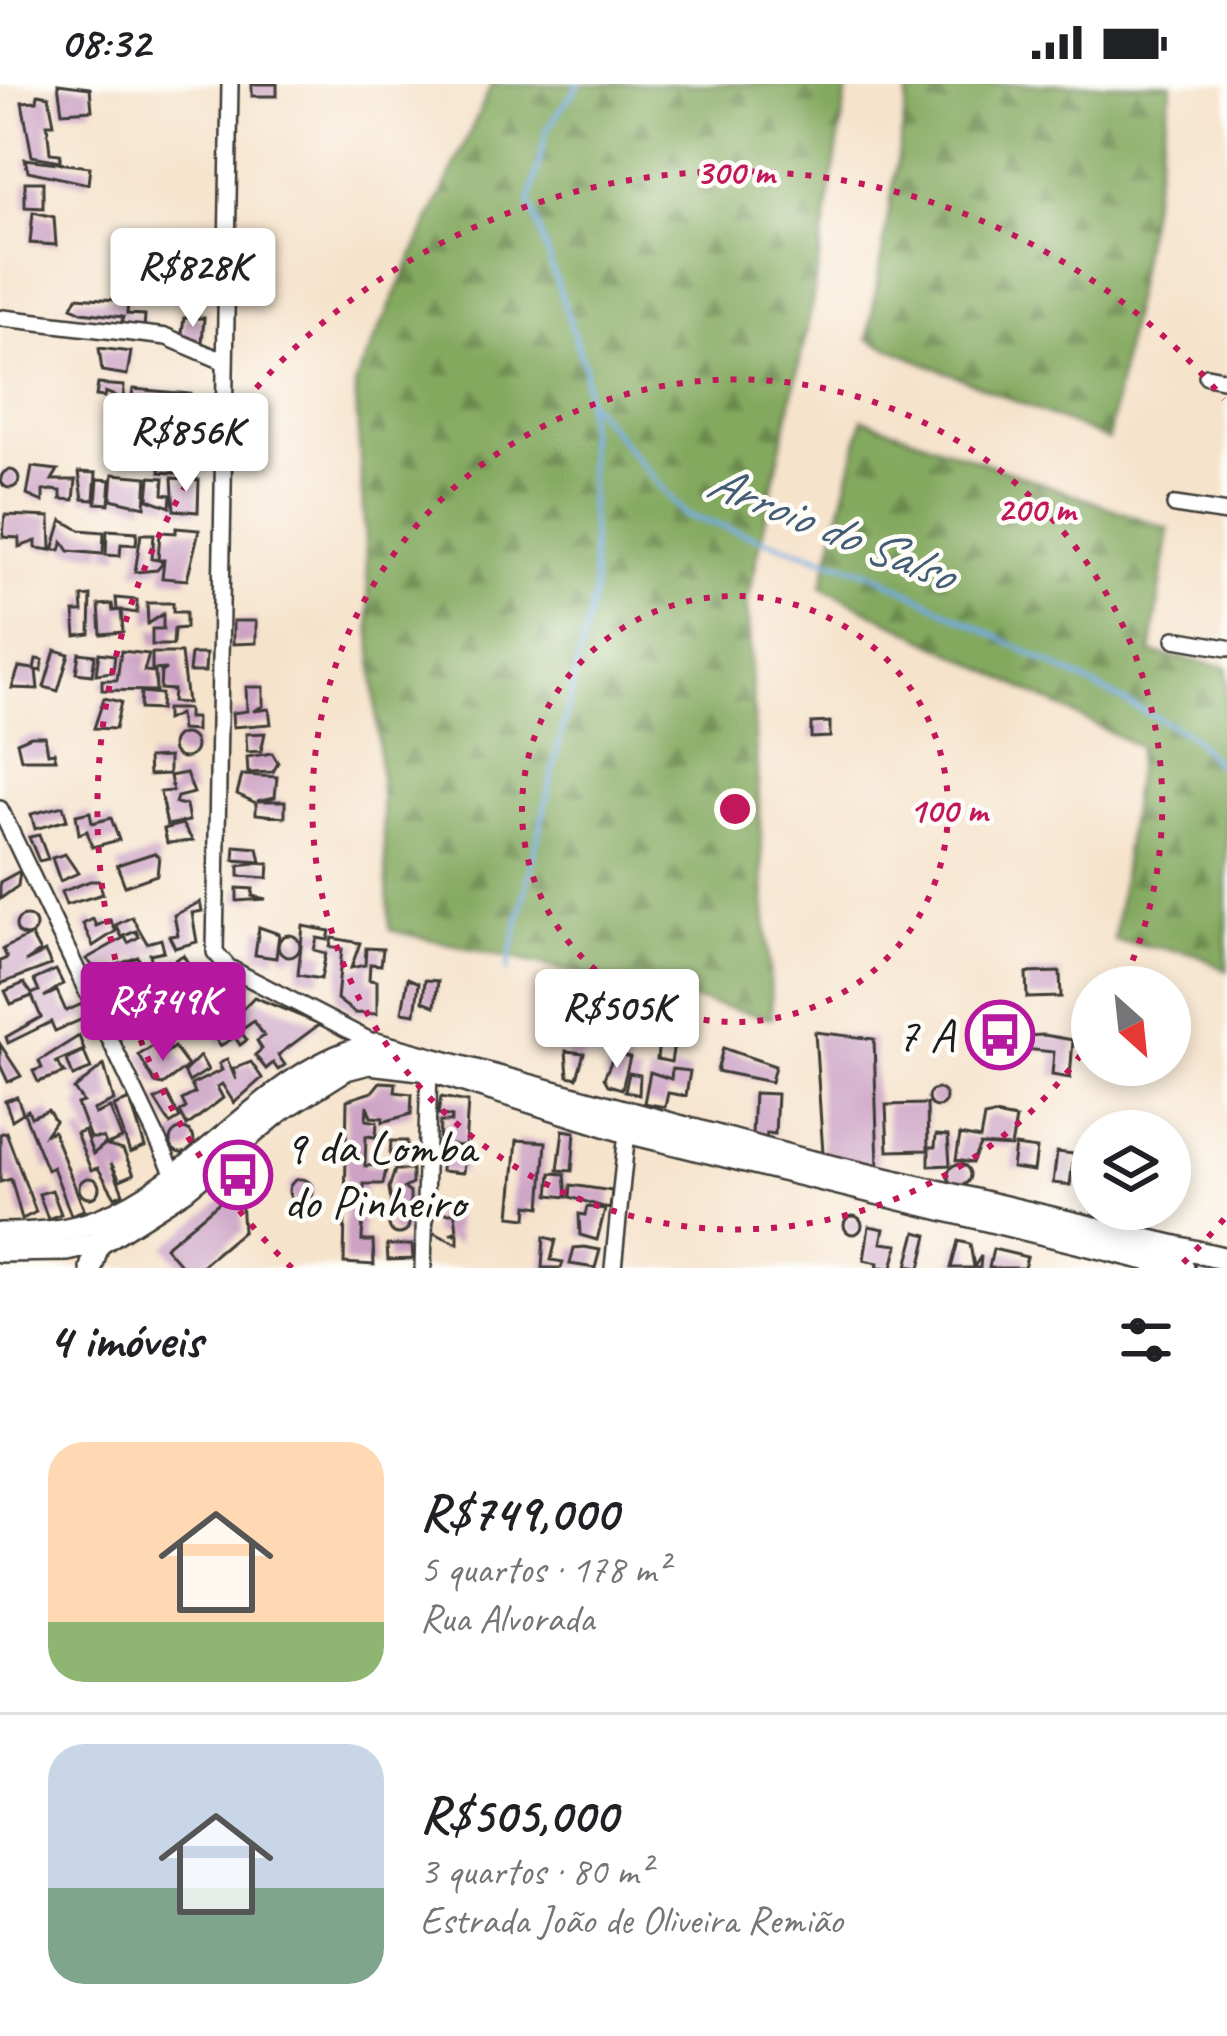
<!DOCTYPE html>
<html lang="pt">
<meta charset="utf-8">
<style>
body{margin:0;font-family:Caveat,sans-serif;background:#f6f6f6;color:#202124;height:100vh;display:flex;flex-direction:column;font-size:45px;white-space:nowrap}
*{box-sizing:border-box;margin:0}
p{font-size:39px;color:#757577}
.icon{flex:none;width:66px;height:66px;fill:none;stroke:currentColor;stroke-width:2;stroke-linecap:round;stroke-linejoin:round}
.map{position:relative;height:1184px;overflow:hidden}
.details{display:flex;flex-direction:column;background:#fff;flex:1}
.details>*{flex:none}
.needle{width:78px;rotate:153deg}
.controls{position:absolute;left:1071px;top:882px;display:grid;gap:24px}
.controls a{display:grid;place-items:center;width:120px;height:120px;border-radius:50%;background:#fff;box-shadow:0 6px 18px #0003;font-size:60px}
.price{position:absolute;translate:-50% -102px;padding:0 27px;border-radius:12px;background:#fff;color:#222;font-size:39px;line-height:78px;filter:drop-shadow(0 3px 6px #0008)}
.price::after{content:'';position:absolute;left:50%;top:72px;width:36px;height:27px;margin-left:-18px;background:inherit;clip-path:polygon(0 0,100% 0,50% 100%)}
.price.active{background:#b5179e;color:#fff}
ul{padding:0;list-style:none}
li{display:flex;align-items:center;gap:36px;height:300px;padding:0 48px}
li+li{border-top:3px solid #e0e0e0}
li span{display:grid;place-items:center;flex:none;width:336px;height:240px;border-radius:36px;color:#555}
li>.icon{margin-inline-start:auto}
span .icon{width:144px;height:144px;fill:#fffc;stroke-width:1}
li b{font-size:51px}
h2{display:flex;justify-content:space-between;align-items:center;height:144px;padding:0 48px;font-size:51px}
.status{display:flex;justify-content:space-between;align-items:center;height:84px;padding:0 60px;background:#fff;direction:ltr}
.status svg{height:33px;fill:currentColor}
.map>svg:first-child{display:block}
.forest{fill:url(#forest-firs);stroke:#50623e;stroke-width:3}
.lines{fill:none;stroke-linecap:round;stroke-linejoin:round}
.stream{stroke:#73ace3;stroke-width:4.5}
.building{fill:#cca2c5}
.street-casing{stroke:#3d3a36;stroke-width:20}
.secondary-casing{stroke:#3d3a36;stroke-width:26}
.street{stroke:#fff;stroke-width:15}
.secondary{stroke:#fff;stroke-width:21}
.ring{fill:none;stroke:#c2185b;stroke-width:6;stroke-dasharray:6 12}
.labels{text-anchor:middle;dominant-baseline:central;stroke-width:9;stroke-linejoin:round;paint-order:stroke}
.poi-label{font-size:48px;fill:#1c1c1c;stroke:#fdfcf7;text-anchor:end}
.water-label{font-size:51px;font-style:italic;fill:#435d76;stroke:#fdfcf7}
.centre{fill:#c2185b;stroke:#fdfcf7;stroke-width:6}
.ring-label{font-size:36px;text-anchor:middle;font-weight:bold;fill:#c2185b;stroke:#fdfcf7;stroke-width:9;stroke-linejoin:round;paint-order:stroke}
</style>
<div class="status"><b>08:32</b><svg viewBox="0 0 49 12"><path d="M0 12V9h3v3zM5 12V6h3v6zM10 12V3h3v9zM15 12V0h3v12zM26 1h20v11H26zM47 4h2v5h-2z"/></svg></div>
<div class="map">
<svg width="1227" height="1184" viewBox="0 0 1227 1184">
<defs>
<pattern id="forest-firs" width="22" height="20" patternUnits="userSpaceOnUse" patternTransform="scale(3)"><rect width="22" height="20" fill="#83a95f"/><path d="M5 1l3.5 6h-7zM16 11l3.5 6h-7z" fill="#6a894e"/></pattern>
</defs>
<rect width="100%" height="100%" fill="#fdfcf7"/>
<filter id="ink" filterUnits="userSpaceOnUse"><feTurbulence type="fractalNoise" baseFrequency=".00833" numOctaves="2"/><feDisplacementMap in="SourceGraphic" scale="24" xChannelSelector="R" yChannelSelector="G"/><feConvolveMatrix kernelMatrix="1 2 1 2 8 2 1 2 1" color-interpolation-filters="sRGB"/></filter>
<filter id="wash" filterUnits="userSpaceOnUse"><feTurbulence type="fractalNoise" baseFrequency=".004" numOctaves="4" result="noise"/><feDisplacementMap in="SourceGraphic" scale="48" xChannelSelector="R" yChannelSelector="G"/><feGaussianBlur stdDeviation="2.7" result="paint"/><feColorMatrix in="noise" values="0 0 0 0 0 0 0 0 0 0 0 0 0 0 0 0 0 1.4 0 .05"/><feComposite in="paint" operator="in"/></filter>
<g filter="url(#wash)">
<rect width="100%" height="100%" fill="#f6e3cc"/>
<g class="forest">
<path d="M 492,0 L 848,0 L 810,230 L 747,520 L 772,934 L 390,846 L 355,299 Z"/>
<path d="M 910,0 L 1172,0 L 1108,356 L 868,255 Z"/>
<path d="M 863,335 L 1169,445 L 1151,569 L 1227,583 L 1227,887 L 1194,869 L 1114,857 L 1139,663 L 822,503 Z"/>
</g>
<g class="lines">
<g class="stream">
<path d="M 579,0 L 547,45 L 530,118 L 585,284 L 586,315 L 685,431 L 872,489 L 1190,651 L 1227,690"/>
<path d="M 507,887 L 594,509 L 586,315"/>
</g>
</g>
<g id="blocks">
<g class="building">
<path d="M 58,0 L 90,4 L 92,26 L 62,28 Z"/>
<rect x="252" y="0" width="25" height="12"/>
<path d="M 38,10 L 49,12 L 54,40 L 47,40 L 50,69 L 60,70 L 60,77 L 32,72 L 22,18 L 37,17 Z"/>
<path d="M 25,75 L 90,83 L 88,100 L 28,87 Z"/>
<path d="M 25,98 L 43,98 L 43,124 L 25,123 Z"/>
<path d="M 33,128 L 54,133 L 56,161 L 30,159 Z"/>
<path d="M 77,213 L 128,217 L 127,230 L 145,231 L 144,245 L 121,241 L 123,233 L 82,228 L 72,223 Z"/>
<path d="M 184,234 L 204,234 L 202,258 L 181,256 Z"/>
<path d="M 99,264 L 131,268 L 127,291 L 102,287 Z"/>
<path d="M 98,300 L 124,302 L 123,315 L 105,308 L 104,313 L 96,312 Z"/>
<path d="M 133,305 L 191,310 L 189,323 L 178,321 L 177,327 L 164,325 L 164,321 L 131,320 Z"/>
<path d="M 163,331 L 189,334 L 187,352 L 196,353 L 187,368 L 189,390 L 160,388 L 161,372 L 130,371 L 138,333 L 151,333 L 150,345 L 162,345 Z"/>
<path d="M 107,348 L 126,355 L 124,368 L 105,366 Z"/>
<path d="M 32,383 L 58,386 L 52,396 L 76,396 L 74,416 L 61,415 L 61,407 L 51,406 L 43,407 L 43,418 L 27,411 Z"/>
<circle cx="10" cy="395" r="9"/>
<path d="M 79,388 L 96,389 L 94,416 L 83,415 Z"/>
<path d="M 113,390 L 147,393 L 145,423 L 111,415 Z"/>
<path d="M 150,393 L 164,394 L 163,410 L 171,411 L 170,423 L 148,415 Z"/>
<path d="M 172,394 L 199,396 L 198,428 L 174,426 Z"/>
<path d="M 98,395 L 111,396 L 109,420 L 96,419 Z"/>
<path d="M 5,431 L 50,433 L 51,466 L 36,464 L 36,457 L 19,463 L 19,454 L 3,453 Z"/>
<path d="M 62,436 L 80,446 L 104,448 L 103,470 L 69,467 L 63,458 L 60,466 L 53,466 Z"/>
<path d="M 176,444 L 199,446 L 187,496 L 162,494 L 164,476 L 159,476 L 163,479 L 157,486 L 135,488 L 141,450 L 154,450 L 152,475 L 158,476 L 160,448 L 176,449 Z"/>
<path d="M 107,446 L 137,448 L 136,461 L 121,460 L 120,472 L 106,471 Z"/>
<path d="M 91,512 L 90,550 L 76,552 L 74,528 L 83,528 L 82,513 Z"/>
<path d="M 116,514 L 137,516 L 137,529 L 117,526 Z"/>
<path d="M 147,519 L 173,519 L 173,528 L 186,528 L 186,544 L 174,545 L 173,561 L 152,561 L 152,545 L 163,545 L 163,530 L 148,540 Z"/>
<path d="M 112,520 L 113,527 L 121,526 L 123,548 L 101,550 L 99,521 Z"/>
<path d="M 233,537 L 256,537 L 256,559 L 233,560 Z"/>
<path d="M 55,566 L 69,570 L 58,607 L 44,603 Z"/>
<path d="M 121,567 L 149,570 L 144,587 L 155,588 L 156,607 L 102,606 L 102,596 L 117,596 Z"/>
<path d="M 79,569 L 95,571 L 92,591 L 76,589 Z"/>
<path d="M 99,569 L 115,571 L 113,588 L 96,590 Z"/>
<path d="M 152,569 L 181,569 L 187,619 L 172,618 L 173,606 L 160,605 L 161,588 L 166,585 L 152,586 Z"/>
<path d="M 191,570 L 206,570 L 205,588 L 189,588 Z"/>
<path d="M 36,575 L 43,576 L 41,587 L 36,586 L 38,605 L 12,604 L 19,583 L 34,585 Z"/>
<path d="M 246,603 L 263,603 L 263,622 L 253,627 L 269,625 L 271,640 L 233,643 L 232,629 L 247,627 Z"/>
<path d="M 141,608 L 161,610 L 160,626 L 140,625 Z"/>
<path d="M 104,614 L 121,618 L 115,645 L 94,644 Z"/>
<path d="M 166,625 L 188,625 L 188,634 L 196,634 L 196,647 L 181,646 L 179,630 L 166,636 Z"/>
<path d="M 830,638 L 830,653 L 811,654 L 811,639 Z"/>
<path d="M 265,649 L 261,667 L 247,668 L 246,650 Z"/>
<circle cx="184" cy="662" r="12"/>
<path d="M 31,652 L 45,652 L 48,669 L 54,668 L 56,675 L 21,675 L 17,658 Z"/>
<path d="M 272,669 L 278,679 L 273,688 L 248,689 L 247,673 Z"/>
<path d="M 169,673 L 169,690 L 149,691 L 148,674 Z"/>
<path d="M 186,689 L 194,709 L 177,713 L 175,719 L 186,721 L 189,737 L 167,741 L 160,708 L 173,707 L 170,692 Z"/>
<path d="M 242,691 L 277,693 L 275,713 L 257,717 L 285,717 L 285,733 L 256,730 L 256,719 L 237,710 Z"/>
<path d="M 63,722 L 67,736 L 35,745 L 31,730 Z"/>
<path d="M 90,728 L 92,739 L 111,734 L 119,756 L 92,763 L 87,747 L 79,750 L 76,731 Z"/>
<path d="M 182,740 L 193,757 L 167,759 L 164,745 Z"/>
<path d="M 39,751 L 48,775 L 39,777 L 29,753 Z"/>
<path d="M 235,762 L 258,764 L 261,778 L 234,776 Z"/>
<path d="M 154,769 L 159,772 L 157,791 L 125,802 L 117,781 Z"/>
<path d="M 65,770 L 78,789 L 60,797 L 52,774 Z"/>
<path d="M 253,779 L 269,780 L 268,794 L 239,792 L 239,782 Z"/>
<path d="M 20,787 L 18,802 L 0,815 L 0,798 Z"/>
<path d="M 90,797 L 99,797 L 103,810 L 66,821 L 61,808 Z"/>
<path d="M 237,804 L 253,805 L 252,812 L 266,815 L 237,817 Z"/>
<path d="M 200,818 L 202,827 L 192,829 L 197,858 L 175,864 L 169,852 L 178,851 L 174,831 Z"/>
<circle cx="26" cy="842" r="10"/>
<path d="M 132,833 L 147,859 L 161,855 L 164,867 L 150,870 L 154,888 L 148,891 L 144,878 L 142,879 L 145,894 L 106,920 L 103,914 L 128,897 L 123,888 L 140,878 L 138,873 L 99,888 L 86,875 L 125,853 L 128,859 L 139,853 L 136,847 L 122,853 L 116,841 Z"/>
<path d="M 93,835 L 96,842 L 110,836 L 116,847 L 93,862 L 83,840 Z"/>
<path d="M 303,842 L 330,847 L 328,856 L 317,854 L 314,866 L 326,869 L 321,895 L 298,891 Z"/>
<path d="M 259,843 L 279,850 L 276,874 L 255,871 Z"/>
<path d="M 31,851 L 40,868 L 25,878 L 45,868 L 51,881 L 0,900 L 0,877 L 7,874 L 3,865 Z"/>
<circle cx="289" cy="862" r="11"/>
<path d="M 332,854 L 360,859 L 351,884 L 365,881 L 366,864 L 383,865 L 381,881 L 370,880 L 369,896 L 377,897 L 377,930 L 355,929 L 337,915 L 342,865 L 330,863 Z"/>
<path d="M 183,871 L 194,888 L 186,893 L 195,909 L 173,924 L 152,891 Z"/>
<path d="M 118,884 L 124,895 L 102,907 L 96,897 Z"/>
<path d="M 56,886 L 63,900 L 44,913 L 57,907 L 66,927 L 82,920 L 87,933 L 55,947 L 51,938 L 8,959 L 6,953 L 41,933 L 32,912 L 11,920 L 5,907 L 24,899 L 32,910 L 39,907 L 34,896 Z"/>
<path d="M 1060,888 L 1061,913 L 1027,914 L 1026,889 Z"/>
<path d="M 408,894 L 419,899 L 415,930 L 402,928 Z"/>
<path d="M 425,896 L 438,897 L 435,922 L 423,917 Z"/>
<path d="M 125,911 L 136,928 L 123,936 L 113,919 Z"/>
<path d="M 254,913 L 320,940 L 278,971 L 285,981 L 278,986 L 273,979 L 266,985 L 255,971 L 262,965 L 257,957 L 264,952 L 254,937 L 240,947 L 247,956 L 240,961 L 235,953 L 220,962 L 215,954 Z"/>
<path d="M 815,948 L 874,955 L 878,1084 L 823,1070 Z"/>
<path d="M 1044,951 L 1073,956 L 1070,994 L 1052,991 L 1054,968 L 1024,965 L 1025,952 Z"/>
<path d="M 79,952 L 84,966 L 56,978 L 65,989 L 38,998 L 33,987 L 42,984 L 39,977 Z"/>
<path d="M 659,957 L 674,960 L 671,978 L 657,975 Z"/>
<path d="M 0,960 L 21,992 L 8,998 L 0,981 Z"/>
<path d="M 156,960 L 163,971 L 174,963 L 188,982 L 163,1001 L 155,999 L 139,971 Z"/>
<path d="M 723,964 L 775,982 L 771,998 L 717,987 Z"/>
<path d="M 566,967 L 584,969 L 577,994 L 568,992 Z"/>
<path d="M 84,968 L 91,985 L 73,992 L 67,976 Z"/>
<path d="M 615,969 L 630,973 L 622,1005 L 608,1001 L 604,994 Z"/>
<path d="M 200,972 L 208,986 L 189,998 L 184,988 Z"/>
<path d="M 227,975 L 236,996 L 233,985 L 251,978 L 262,994 L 234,1019 L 222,1000 L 217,1003 L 223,1014 L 187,1042 L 180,1028 L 186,1024 L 182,1016 L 195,1009 L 191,1001 L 222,986 L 219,980 Z"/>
<path d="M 104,981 L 114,1017 L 93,1026 L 95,1030 L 110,1024 L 122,1055 L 107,1061 L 103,1054 L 90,1054 L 77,1020 L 83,1018 L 74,1005 Z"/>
<path d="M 672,985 L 690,987 L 686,1012 L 668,1009 L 665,1023 L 644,1019 L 650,988 L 671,995 Z"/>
<path d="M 629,989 L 640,991 L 639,1011 L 625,1007 Z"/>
<path d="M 380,998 L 396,999 L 395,1008 L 412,1010 L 411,1030 L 383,1038 L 383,1034 L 371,1033 L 367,1021 L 366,1036 L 377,1038 L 376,1053 L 366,1052 L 365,1082 L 384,1081 L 386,1086 L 383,1100 L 364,1100 L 362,1157 L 373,1157 L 374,1181 L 344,1179 L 347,1016 L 372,1008 Z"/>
<circle cx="937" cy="1014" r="9"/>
<path d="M 754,1009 L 777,1010 L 775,1050 L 767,1049 L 766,1055 L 752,1052 Z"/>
<path d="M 167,1010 L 180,1034 L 170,1040 L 155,1016 Z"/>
<path d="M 17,1013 L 23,1029 L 12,1036 L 5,1017 Z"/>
<path d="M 441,1013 L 468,1018 L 465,1062 L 439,1060 L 440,1038 L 451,1038 L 452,1033 L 438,1030 Z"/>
<path d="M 130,1016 L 145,1063 L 130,1069 L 114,1022 Z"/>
<path d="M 927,1020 L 928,1066 L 888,1067 L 886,1021 Z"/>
<path d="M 28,1026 L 31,1033 L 48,1026 L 55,1037 L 46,1050 L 53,1047 L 84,1126 L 71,1131 L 53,1083 L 47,1086 L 34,1054 L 24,1029 Z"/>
<path d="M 994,1031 L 1016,1035 L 1011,1063 L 980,1061 L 972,1079 L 956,1076 L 960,1051 L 980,1055 L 984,1033 Z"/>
<circle cx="182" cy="1057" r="12"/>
<path d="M 84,1046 L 93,1070 L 104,1061 L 123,1066 L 134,1090 L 120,1096 L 111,1079 L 123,1109 L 115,1113 L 98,1084 L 91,1086 L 76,1049 Z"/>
<path d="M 563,1046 L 575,1048 L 572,1087 L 558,1086 Z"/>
<path d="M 6,1048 L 36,1128 L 22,1135 L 11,1095 L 0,1098 L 0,1050 Z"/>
<path d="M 936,1051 L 948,1052 L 950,1081 L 929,1082 L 929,1063 L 935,1063 Z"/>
<path d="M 517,1056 L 546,1058 L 541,1123 L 528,1121 L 527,1134 L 510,1132 Z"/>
<path d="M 391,1057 L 407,1057 L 407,1071 L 390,1070 Z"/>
<path d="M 1015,1062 L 1037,1065 L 1034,1087 L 1012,1084 Z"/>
<path d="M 442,1066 L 465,1067 L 463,1089 L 441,1087 Z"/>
<path d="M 1057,1068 L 1074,1070 L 1070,1101 L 1053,1099 Z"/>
<circle cx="959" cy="1091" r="11"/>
<path d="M 395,1086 L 412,1086 L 412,1100 L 404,1104 L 410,1109 L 410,1125 L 392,1125 L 389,1104 Z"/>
<path d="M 551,1089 L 565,1090 L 567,1113 L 549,1111 Z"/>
<circle cx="89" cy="1104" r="10"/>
<circle cx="301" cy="1107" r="12"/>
<path d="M 240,1101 L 243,1147 L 199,1184 L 183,1184 L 165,1163 Z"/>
<path d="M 571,1101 L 612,1107 L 610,1125 L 570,1113 Z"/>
<path d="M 52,1106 L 61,1130 L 48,1135 L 39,1110 Z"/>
<path d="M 587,1123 L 605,1125 L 597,1156 L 580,1151 L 579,1130 L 585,1131 Z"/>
<path d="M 434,1129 L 455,1129 L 457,1147 L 450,1150 L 458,1150 L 458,1160 L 432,1148 Z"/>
<circle cx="399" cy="1140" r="10"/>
<circle cx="853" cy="1141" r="9"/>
<path d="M 869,1142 L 884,1145 L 881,1159 L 898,1161 L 892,1184 L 877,1184 L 878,1179 L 864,1176 Z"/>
<path d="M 916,1148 L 928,1151 L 920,1184 L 907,1182 Z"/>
<path d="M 544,1153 L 556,1156 L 551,1176 L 563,1178 L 561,1184 L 542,1184 Z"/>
<path d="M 958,1157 L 970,1160 L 974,1183 L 981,1172 L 980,1184 L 951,1184 Z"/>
<path d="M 387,1161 L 412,1161 L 413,1175 L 388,1176 Z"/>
<path d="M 584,1163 L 600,1166 L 595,1184 L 570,1180 L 574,1164 Z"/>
<path d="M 993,1165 L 1027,1173 L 1024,1184 L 989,1184 Z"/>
</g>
</g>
</g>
<g filter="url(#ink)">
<use href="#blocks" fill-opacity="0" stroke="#3d3a36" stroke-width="3"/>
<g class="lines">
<defs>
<g id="street">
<path d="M 230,0 L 215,868 L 229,884 L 376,960"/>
<path d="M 3,234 L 167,253 L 223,277"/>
<path d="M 1207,292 L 1227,296"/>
<path d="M 1175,421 L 1227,429"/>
<path d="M 1175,555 L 1227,564"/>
<path d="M 0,725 L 175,1092"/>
<path d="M 423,1184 L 429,986"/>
<path d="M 613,1184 L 627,1048"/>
</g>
<g id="secondary">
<path d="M 0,1150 C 35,1150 69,1148 101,1135 C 203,1096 267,983 376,960 L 804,1076 L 1227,1175"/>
<path d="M 0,1167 L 67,1166 L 102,1158 L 185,1105 L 281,1026 L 346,985 L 369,979 L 429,986 L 627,1048 L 1183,1184"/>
<path d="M 91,1184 L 102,1148"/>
</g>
</defs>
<use href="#street" class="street-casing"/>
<use href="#secondary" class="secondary-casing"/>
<use href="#street" class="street"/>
<use href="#secondary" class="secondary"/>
</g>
</g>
<g class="ring">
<circle cx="735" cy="725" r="213"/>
<path d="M1091 956A425 425 0 1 1 1122 901"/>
<path d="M1224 1135A638 638 0 0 1 1178 1184M292 1184A638 638 0 1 1 1224 315"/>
</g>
<defs>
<symbol id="bus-ring" viewBox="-11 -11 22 22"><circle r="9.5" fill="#fdfcf7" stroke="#b5179e" stroke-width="1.5"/><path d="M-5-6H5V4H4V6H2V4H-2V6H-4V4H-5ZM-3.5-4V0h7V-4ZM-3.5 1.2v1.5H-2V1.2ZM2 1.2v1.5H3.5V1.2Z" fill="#b5179e"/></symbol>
</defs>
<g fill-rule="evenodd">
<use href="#bus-ring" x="962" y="913" width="76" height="76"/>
<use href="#bus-ring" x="200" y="1053" width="76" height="76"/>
</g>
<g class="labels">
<g class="poi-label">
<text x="954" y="951">7 A</text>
<text x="284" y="1063" text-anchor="start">9 da Lomba<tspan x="284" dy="55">do Pinheiro</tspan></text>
</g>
<g class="water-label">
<text transform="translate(831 443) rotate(22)">Arroio do Salso</text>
</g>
</g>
<circle cx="735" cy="725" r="18" class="centre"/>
<g class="ring-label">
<text x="735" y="100">300 m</text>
<text x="1036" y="437">200 m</text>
<text x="948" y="738">100 m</text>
</g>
</svg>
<div class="controls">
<a><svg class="needle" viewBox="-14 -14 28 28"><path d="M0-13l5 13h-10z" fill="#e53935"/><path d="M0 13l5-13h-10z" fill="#757577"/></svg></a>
<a><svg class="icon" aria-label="layers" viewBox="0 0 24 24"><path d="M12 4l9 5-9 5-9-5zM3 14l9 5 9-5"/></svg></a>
</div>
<b class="price" style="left:193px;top:246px">R$828K</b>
<b class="price" style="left:186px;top:411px">R$856K</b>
<b class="price active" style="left:163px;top:980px">R$749K</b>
<b class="price" style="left:617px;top:987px">R$505K</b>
</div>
<section class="details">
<h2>4 imóveis<svg class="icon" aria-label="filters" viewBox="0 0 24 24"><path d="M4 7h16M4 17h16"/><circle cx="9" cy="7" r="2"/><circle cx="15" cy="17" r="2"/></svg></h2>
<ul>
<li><span style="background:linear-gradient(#ffd9b3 75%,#8fb573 0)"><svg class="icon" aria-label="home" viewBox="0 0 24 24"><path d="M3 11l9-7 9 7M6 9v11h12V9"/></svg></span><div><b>R$749,000</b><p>5 quartos · 178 m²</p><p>Rua Alvorada</p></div></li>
<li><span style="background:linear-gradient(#c9d6e8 60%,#7fa58c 0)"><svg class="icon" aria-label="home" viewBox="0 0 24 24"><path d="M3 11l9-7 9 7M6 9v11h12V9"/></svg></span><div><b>R$505,000</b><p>3 quartos · 80 m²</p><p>Estrada João de Oliveira Remião</p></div></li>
</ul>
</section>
